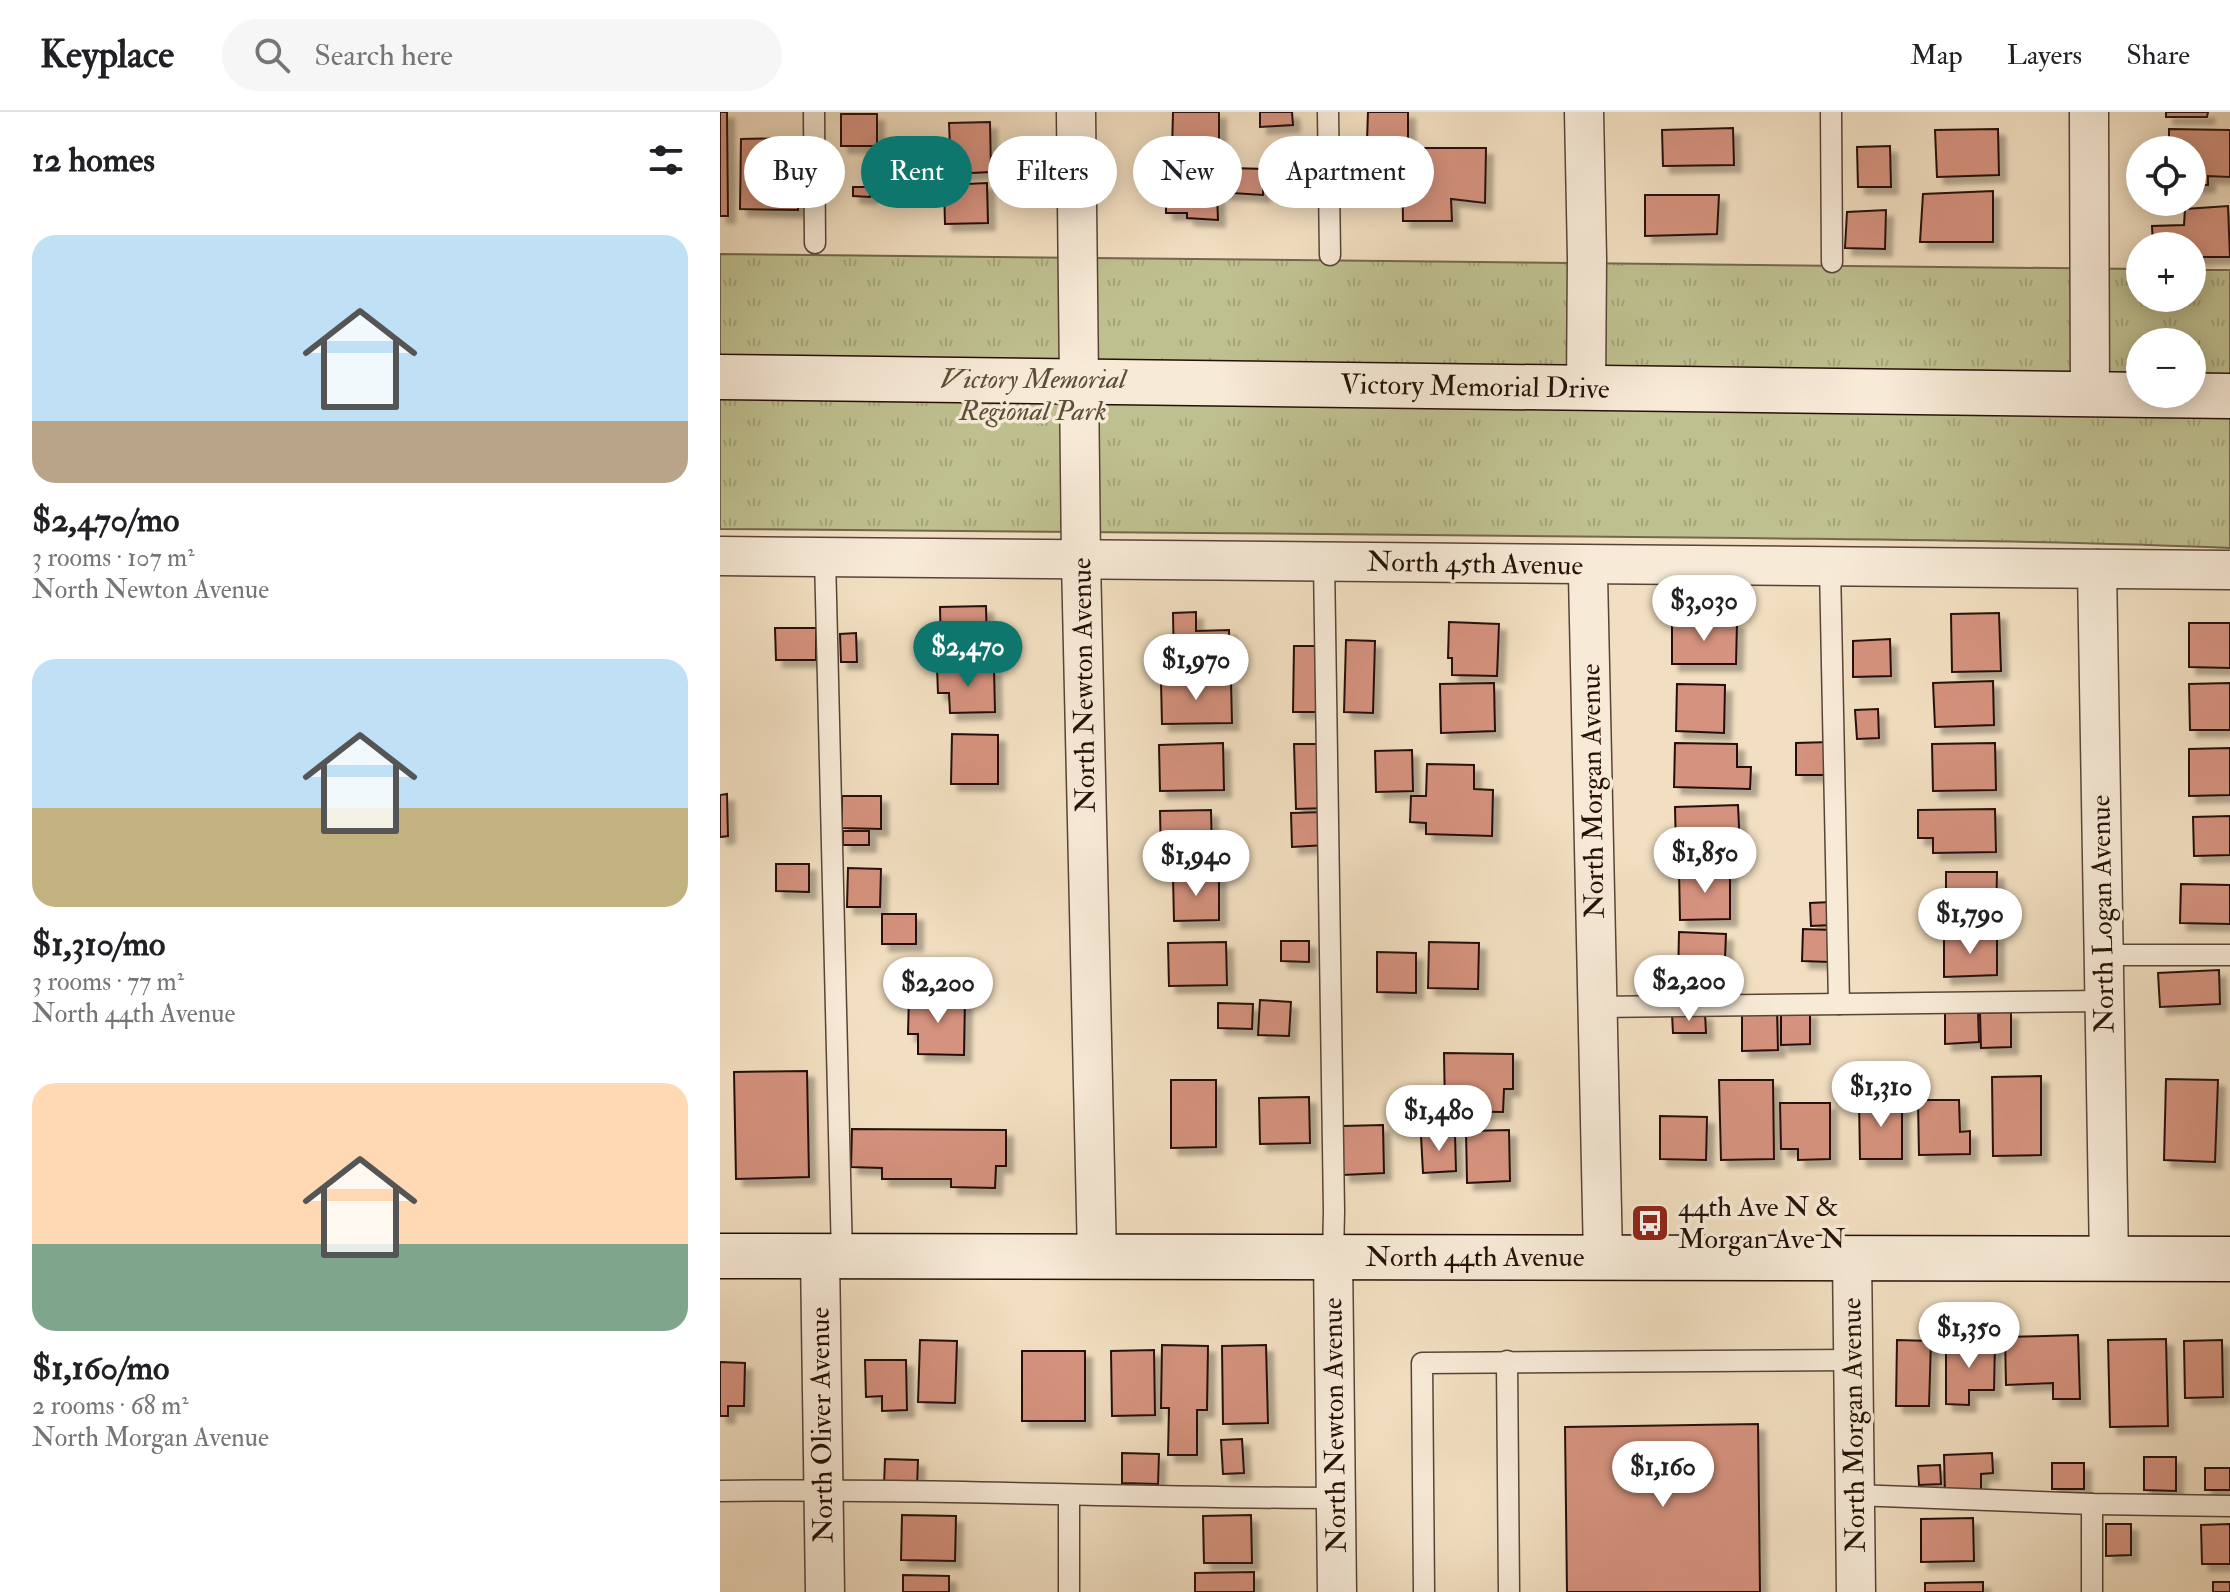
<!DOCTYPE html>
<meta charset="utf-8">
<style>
body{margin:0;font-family:"IM FELL Double Pica",serif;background:#f6f6f6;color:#202124;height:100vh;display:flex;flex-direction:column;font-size:30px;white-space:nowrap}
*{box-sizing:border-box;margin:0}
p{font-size:26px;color:#757577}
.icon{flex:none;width:44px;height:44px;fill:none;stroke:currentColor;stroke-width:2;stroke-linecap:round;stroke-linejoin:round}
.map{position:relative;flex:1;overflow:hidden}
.details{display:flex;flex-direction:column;background:#fff;width:720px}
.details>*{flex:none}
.hud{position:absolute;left:24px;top:24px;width:760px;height:72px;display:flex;gap:16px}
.controls{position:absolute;left:1406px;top:24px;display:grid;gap:16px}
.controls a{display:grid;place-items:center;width:80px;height:80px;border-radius:50%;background:#fff;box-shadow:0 4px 20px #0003;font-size:40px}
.price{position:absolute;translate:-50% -68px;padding:0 18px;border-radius:28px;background:#fff;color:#222;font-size:26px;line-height:52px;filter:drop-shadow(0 2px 4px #0008)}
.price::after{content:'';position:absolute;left:50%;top:48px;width:24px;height:18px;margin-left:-12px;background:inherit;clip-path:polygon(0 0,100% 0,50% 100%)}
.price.on{background:#0f766e;color:#fff}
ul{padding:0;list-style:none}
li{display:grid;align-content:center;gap:16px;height:424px;padding:0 32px}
li span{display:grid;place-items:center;height:248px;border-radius:24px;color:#555}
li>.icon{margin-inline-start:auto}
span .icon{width:144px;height:144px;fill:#fffc;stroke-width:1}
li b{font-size:34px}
h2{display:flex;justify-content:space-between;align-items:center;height:96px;padding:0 32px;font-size:34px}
.chip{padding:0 28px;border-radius:36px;background:#fff;box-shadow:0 4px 20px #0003;font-size:28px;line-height:72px}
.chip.on{background:#0f766e;color:#fff}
header{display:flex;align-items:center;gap:48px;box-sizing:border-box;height:112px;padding:0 40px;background:#fff;border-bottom:2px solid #e0e0e0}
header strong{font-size:38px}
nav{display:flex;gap:44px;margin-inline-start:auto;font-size:28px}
.search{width:560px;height:72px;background:#f6f6f6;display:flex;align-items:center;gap:20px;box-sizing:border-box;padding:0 28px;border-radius:44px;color:#757577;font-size:30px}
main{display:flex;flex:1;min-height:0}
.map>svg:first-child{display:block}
.park{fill:url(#park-tufts);stroke:#72684c;stroke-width:2;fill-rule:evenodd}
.building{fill:#d5927e;stroke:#251008;stroke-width:2;filter:url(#shadow)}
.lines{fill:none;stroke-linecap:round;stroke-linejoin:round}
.lane-casing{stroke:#584436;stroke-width:23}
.street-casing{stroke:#584436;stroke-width:41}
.secondary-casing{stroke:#251008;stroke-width:47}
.lane{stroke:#f7ead7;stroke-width:20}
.street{stroke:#f7ead7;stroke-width:38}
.secondary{stroke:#f7ead7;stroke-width:44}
.labels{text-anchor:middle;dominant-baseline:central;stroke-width:7;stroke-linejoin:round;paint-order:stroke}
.park-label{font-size:28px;font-style:italic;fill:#5b4e38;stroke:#f7ead7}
.street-label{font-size:28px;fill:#251008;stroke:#f7ead7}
.poi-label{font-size:28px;fill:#251008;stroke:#f7ead7;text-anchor:start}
</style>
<header>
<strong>Keyplace</strong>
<div class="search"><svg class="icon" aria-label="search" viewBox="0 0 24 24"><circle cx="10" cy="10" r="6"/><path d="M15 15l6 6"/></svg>Search here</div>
<nav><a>Map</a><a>Layers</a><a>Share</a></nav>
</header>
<main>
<section class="details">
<h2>12 homes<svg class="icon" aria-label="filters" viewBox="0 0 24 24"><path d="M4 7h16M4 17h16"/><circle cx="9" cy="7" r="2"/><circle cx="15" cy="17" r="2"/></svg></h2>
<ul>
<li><span style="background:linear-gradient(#bfe0f5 75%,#b9a48a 0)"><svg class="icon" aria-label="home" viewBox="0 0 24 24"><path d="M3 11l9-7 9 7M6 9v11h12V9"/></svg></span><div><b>$2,470/mo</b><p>3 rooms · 107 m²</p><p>North Newton Avenue</p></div></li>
<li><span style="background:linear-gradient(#bfe0f5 60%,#c2b280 0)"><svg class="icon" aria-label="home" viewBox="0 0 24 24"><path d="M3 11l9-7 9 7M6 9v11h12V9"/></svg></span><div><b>$1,310/mo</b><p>3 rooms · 77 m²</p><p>North 44th Avenue</p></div></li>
<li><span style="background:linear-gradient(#ffd9b3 65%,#7fa58c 0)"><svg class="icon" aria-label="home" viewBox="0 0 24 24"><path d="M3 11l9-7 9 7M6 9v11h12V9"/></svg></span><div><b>$1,160/mo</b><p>2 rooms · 68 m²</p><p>North Morgan Avenue</p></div></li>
</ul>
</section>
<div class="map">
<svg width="1510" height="1480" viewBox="0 0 1510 1480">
<defs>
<pattern id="park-tufts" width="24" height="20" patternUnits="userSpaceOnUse" patternTransform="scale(2)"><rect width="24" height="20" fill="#bfc090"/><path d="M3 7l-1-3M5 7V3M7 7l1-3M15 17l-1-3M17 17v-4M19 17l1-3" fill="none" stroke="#a4a47b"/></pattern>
<filter id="shadow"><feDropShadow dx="7" dy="7" stdDeviation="2" flood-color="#0004"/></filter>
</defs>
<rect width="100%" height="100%" fill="#f2dfc1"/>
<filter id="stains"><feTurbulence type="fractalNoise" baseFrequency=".0025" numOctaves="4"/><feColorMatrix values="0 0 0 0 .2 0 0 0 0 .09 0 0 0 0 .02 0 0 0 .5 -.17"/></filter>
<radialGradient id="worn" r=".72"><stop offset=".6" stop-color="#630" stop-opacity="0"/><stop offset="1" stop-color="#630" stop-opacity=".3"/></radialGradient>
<path class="park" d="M 0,142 L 1420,157 L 1420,186 L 1472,186 L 1472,158 L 1510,158 L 1510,436 C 1348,429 1186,428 1024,426 C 683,421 341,421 0,417 ZM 1420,230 L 1472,230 L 1472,282 L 1420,282 Z"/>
<g class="building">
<path d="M 0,0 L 7,0 L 8,104 L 0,104 Z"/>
<path d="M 453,0 L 499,0 L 499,40 L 452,39 Z"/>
<path d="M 540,0 L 572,0 L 573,13 L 540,15 Z"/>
<path d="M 648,0 L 688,0 L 688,30 L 647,29 Z"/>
<path d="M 1446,0 L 1488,0 L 1487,5 L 1446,5 Z"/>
<rect x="121" y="2" width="36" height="32"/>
<path d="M 270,10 L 271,60 L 231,62 L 229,11 Z"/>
<path d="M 1013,16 L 1014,53 L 943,54 L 942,18 Z"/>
<path d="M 1278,17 L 1279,63 L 1217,65 L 1215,18 Z"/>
<path d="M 1449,17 L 1510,18 L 1510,65 L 1488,64 L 1488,73 L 1472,73 L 1472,38 L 1449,38 Z"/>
<path d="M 78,26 L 78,98 L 20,97 L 21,27 Z"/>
<path d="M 1170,34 L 1171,75 L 1138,75 L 1137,35 Z"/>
<path d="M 682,36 L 766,36 L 765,91 L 731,87 L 732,109 L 683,109 Z"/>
<path d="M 446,54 L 544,57 L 543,83 L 497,80 L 498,108 L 467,106 L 467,101 L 446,101 Z"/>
<path d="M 267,71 L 268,111 L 225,112 L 224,73 Z"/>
<path d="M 133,75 L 150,75 L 150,85 L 133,84 Z"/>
<path d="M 1273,79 L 1273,130 L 1200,130 L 1203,82 Z"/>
<path d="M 925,83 L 999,83 L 997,122 L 925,124 Z"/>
<path d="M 1508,94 L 1510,145 L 1472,145 L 1472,134 L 1433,134 L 1432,114 L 1464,113 L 1465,97 Z"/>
<path d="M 1166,98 L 1165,137 L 1125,136 L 1127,100 Z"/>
<path d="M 266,494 L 267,536 L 221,537 L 220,495 Z"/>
<path d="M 476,500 L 476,519 L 509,518 L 510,557 L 454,558 L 453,501 Z"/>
<path d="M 1279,501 L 1281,559 L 1232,560 L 1231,502 Z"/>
<path d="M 952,509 L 1017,510 L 1016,552 L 952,552 Z"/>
<path d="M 729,510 L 779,512 L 777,564 L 732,563 L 732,546 L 728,546 Z"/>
<path d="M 1469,511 L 1510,511 L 1510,556 L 1469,555 Z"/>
<path d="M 55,516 L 96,516 L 96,548 L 56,548 Z"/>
<path d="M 136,521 L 137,550 L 121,550 L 120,522 Z"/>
<path d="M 1170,527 L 1171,564 L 1133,565 L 1133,529 Z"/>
<path d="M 626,528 L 655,529 L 653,601 L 624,600 Z"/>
<path d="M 574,534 L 602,534 L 601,600 L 573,600 Z"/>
<path d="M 217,556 L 274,556 L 275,600 L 230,601 L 229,581 L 218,581 Z"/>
<path d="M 511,569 L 512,611 L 442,612 L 441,570 Z"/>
<path d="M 1273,569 L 1274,613 L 1215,615 L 1213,571 Z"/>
<path d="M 774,571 L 775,619 L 721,621 L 720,572 Z"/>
<path d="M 1510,571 L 1510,618 L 1470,618 L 1469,572 Z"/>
<path d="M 957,572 L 1005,573 L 1004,621 L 956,619 Z"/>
<path d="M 1158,597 L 1159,626 L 1137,627 L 1135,598 Z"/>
<path d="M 232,622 L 278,623 L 278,672 L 231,672 Z"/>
<path d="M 1110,630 L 1111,663 L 1076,663 L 1076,631 Z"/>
<path d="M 503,631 L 504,678 L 440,679 L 439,633 Z"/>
<path d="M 955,631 L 1017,632 L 1017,655 L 1031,655 L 1030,677 L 954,675 Z"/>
<path d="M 1275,631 L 1276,678 L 1213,679 L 1212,632 Z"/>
<path d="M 574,632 L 604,632 L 606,696 L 576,697 Z"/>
<path d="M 1510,636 L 1510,683 L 1469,684 L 1469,637 Z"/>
<path d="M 692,638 L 693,679 L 656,680 L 655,639 Z"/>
<path d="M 707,652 L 754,653 L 754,677 L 773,678 L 772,724 L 706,722 L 706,711 L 690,710 L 691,684 L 706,684 Z"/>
<path d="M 7,682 L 8,724 L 0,725 L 0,683 Z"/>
<path d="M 122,684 L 161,684 L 161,717 L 122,716 Z"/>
<path d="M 1018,693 L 1020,737 L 956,739 L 955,695 Z"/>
<path d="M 1275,697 L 1276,740 L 1213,741 L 1213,726 L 1198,726 L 1198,698 Z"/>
<path d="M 491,698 L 492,743 L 441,744 L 440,699 Z"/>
<path d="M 605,700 L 606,733 L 572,735 L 571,701 Z"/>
<path d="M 1510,704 L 1510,743 L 1474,744 L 1473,705 Z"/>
<rect x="123" y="719" width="26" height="14"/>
<path d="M 56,752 L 89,752 L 89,780 L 56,779 Z"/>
<path d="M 128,756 L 161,757 L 160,795 L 127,795 Z"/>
<path d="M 959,758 L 1010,758 L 1010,807 L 960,808 Z"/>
<path d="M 1226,760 L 1277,760 L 1276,808 L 1251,807 L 1251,796 L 1226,796 Z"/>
<path d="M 499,764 L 499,808 L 454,809 L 453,765 Z"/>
<path d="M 1461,772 L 1510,773 L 1510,812 L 1460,811 Z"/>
<path d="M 1111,790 L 1112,813 L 1091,814 L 1090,791 Z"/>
<rect x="162" y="802" width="34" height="30"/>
<path d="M 1083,817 L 1112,818 L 1110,850 L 1082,849 Z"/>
<path d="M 959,820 L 1006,822 L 1004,870 L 958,869 Z"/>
<path d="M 1224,823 L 1277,823 L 1277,863 L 1224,865 Z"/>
<path d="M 561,829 L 589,829 L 589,850 L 561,849 Z"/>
<path d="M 506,830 L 507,873 L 449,874 L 448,831 Z"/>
<path d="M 709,830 L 759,831 L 758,877 L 708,876 Z"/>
<path d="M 657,840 L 696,841 L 696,881 L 657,880 Z"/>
<path d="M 1499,858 L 1500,892 L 1440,895 L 1438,861 Z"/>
<path d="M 189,884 L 245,886 L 244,943 L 198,942 L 198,922 L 188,922 Z"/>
<path d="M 540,888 L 571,890 L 569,924 L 538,923 Z"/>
<path d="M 498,891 L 533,892 L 532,917 L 498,916 Z"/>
<path d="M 1057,898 L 1058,938 L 1022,939 L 1022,899 Z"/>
<path d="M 1061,899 L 1090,899 L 1090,932 L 1061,933 Z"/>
<path d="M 1225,900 L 1258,900 L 1259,930 L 1225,932 Z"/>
<path d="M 1291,900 L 1291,935 L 1261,936 L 1260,901 Z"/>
<path d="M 985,901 L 986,921 L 953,921 L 952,902 Z"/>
<path d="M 724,941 L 793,942 L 793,977 L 784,977 L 783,1000 L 725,999 Z"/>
<path d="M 87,959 L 89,1065 L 16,1067 L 14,960 Z"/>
<path d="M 1321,964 L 1321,1043 L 1273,1044 L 1272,965 Z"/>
<path d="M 1446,967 L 1498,968 L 1495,1050 L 1444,1048 Z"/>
<path d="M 451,968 L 496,968 L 496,1035 L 451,1036 Z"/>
<path d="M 999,968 L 1053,968 L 1054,1047 L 1001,1048 Z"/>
<path d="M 589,985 L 590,1031 L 540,1032 L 539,986 Z"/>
<path d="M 1139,988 L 1182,988 L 1182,1047 L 1140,1047 Z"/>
<path d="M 1198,988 L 1239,988 L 1240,1020 L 1250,1019 L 1250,1042 L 1199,1043 Z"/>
<path d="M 1060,991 L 1110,991 L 1110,1047 L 1078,1048 L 1078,1037 L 1061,1037 Z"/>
<path d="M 940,1004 L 987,1005 L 986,1048 L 940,1047 Z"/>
<path d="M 663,1013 L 664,1061 L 623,1063 L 622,1014 Z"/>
<path d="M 132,1017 L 286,1018 L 286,1054 L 276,1054 L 275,1076 L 231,1075 L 231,1067 L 162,1067 L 162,1056 L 131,1055 Z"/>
<path d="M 789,1018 L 790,1069 L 747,1071 L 746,1019 Z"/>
<path d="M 735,1022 L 736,1059 L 703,1061 L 701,1024 Z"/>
<path d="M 1358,1223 L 1360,1287 L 1333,1287 L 1333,1271 L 1286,1273 L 1285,1225 Z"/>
<path d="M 1446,1227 L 1448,1314 L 1390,1315 L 1388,1228 Z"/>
<path d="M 200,1228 L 237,1229 L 235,1291 L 198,1290 Z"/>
<path d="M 1177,1228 L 1211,1229 L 1209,1294 L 1176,1294 Z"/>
<path d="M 1502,1228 L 1503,1285 L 1465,1286 L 1464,1229 Z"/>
<path d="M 1226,1229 L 1275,1230 L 1274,1278 L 1249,1278 L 1249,1293 L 1226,1292 Z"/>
<path d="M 442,1233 L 488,1234 L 487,1298 L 477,1298 L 477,1343 L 448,1343 L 449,1296 L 441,1296 Z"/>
<path d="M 546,1233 L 548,1311 L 503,1312 L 502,1234 Z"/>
<path d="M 434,1238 L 435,1303 L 392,1304 L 391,1239 Z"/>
<rect x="302" y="1239" width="63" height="70"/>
<path d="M 145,1248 L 186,1248 L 187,1298 L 162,1299 L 162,1284 L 146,1285 Z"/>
<path d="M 0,1250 L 25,1251 L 24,1294 L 8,1294 L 8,1304 L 0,1304 Z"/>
<path d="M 1038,1312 L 1040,1480 L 847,1480 L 845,1315 Z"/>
<path d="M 522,1327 L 524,1361 L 503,1362 L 501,1328 Z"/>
<path d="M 402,1341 L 439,1342 L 438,1372 L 402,1371 Z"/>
<path d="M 1272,1341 L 1273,1361 L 1261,1362 L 1261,1380 L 1225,1382 L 1224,1343 Z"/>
<path d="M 1424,1345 L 1456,1345 L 1456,1379 L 1424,1378 Z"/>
<path d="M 165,1347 L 198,1348 L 197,1374 L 164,1373 Z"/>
<rect x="1332" y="1351" width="32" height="26"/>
<path d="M 1220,1353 L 1221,1372 L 1199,1373 L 1198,1354 Z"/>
<rect x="1485" y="1356" width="25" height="22"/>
<path d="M 182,1403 L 236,1404 L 235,1449 L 181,1448 Z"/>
<path d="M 531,1403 L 532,1451 L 484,1451 L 483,1404 Z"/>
<path d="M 1253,1406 L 1254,1449 L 1201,1450 L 1201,1407 Z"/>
<path d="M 1386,1412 L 1411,1412 L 1411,1443 L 1386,1444 Z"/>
<path d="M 1510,1412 L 1510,1452 L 1482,1452 L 1481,1413 Z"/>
<path d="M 534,1460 L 534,1480 L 475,1480 L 475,1461 Z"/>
<path d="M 183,1463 L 229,1464 L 229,1480 L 183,1480 Z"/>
<path d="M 1263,1470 L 1263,1480 L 1205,1480 L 1205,1471 Z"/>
<rect x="1493" y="1470" width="17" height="10"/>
</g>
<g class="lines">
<defs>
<g id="lane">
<path d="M 94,0 L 95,131"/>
<path d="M 608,0 L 610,143"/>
<path d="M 1111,0 L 1112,150"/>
<path d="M 105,445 L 122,1145"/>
<path d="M 604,450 L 614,1099 L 613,1145"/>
<path d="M 1110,455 L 1119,892"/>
<path d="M 1383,843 L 1510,843"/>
<path d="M 878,895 L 1385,889"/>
<path d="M 787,1249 L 789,1480"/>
<path d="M 0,1379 C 205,1376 410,1386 616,1386"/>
<path d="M 1135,1383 L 1372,1392 L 1510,1394"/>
<path d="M 349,1384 L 349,1480"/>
<path d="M 1372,1392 L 1372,1480"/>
<path d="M 704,1480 L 702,1251 L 1133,1248"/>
</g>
<g id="street">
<path d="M 356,0 L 361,449 L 377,1145"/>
<path d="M 864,0 L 867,146 L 866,276"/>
<path d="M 1369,0 L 1370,283"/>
<path d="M 0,444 L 1510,458"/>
<path d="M 871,453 L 868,463 L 883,1145"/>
<path d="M 1377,457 L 1389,1148"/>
<path d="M 100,1145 L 105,1480"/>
<path d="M 613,1145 L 617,1480"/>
<path d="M 1132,1145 L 1136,1480"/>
</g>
<g id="secondary">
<path d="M 0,265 L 1510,284"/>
<path d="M 0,1144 L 1510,1147"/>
</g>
</defs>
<use href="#lane" class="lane-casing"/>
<use href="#street" class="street-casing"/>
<use href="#secondary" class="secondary-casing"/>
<use href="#lane" class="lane"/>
<use href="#street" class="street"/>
<use href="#secondary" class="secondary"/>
</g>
<defs>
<symbol id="bus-square" viewBox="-11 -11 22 22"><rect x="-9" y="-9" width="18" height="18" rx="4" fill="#8f2418" stroke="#f7ead7"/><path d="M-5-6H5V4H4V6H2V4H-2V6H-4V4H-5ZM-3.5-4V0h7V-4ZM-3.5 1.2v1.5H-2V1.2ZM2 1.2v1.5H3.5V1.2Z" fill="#fff"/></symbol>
</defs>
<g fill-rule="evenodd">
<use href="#bus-square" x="908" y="1089" width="44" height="44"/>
</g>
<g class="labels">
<g class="park-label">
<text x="313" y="267">Victory Memorial<tspan x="313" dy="32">Regional Park</tspan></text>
</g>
<g class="street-label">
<text transform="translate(755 275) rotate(1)">Victory Memorial Drive</text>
<text transform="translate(755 452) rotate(1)">North 45th Avenue</text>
<text transform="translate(364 573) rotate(-91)">North Newton Avenue</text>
<text transform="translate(873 679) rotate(-91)">North Morgan Avenue</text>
<text transform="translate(1383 802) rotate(-91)">North Logan Avenue</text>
<text x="755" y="1145">North 44th Avenue</text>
<text transform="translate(102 1313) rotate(-91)">North Oliver Avenue</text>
<text transform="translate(615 1313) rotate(-91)">North Newton Avenue</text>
<text transform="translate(1134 1313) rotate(-91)">North Morgan Avenue</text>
</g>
<g class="poi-label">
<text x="958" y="1095">44th Ave N &amp;<tspan x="958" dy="32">Morgan Ave N</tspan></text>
</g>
</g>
<rect width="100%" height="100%" filter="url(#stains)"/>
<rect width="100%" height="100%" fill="url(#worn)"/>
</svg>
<div class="controls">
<a><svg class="icon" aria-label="locate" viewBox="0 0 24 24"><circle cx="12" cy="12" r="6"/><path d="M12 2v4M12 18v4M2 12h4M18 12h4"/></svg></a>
<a>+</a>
<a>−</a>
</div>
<b class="price" style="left:984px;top:531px">$3,030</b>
<b class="price on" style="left:248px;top:577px">$2,470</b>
<b class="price" style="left:476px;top:590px">$1,970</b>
<b class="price" style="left:985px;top:783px">$1,850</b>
<b class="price" style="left:476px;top:786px">$1,940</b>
<b class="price" style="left:1250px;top:844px">$1,790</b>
<b class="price" style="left:969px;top:911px">$2,200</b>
<b class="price" style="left:218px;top:913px">$2,200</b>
<b class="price" style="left:1161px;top:1017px">$1,310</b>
<b class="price" style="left:719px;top:1041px">$1,480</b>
<b class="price" style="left:1249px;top:1258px">$1,350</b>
<b class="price" style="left:943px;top:1397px">$1,160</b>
<div class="hud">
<a class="chip">Buy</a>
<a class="chip on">Rent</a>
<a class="chip">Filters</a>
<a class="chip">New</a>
<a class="chip">Apartment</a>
</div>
</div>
</main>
